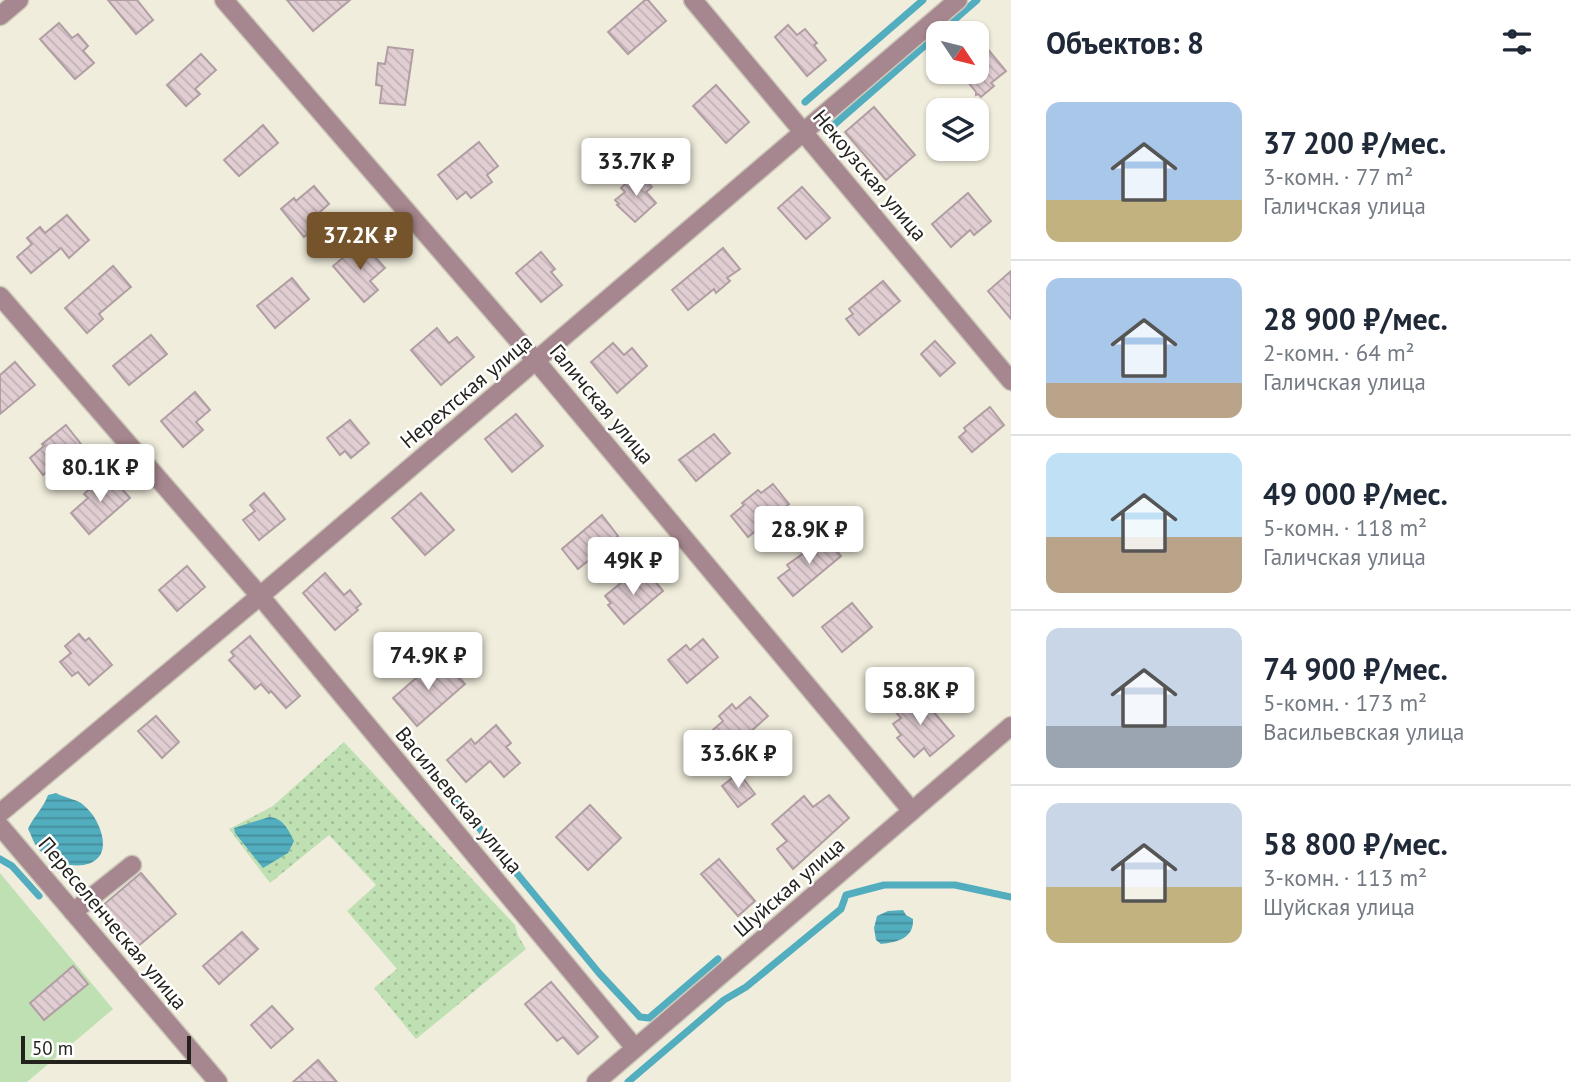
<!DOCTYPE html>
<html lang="ru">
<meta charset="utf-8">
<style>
body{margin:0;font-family:"PT Sans",sans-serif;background:#f2f2f3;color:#1f2937;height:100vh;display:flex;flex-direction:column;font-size:26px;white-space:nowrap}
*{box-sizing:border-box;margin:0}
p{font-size:23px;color:#747a83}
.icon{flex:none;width:38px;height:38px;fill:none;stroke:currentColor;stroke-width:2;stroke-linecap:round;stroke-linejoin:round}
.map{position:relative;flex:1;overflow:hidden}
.sheet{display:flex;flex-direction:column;background:#fff;width:560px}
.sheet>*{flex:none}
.needle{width:46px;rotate:125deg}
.tools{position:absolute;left:926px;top:21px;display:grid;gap:14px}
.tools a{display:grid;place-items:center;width:63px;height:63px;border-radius:14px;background:#fff;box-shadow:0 2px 5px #0004;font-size:35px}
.scale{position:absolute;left:21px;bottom:18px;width:170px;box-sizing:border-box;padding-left:7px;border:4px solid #23221c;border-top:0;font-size:19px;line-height:24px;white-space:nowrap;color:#23221c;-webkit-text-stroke:5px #fff;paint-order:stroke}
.price{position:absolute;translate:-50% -60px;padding:0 16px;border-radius:7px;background:#fff;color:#222;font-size:23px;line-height:46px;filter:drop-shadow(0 2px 4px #0008)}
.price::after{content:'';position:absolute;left:50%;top:42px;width:21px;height:16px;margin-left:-10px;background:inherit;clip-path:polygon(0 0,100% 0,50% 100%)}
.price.active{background:#75542b;color:#fff}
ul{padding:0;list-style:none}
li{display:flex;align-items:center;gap:21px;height:175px;padding:0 35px}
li+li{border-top:2px solid #e0e1e3}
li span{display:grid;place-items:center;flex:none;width:196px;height:140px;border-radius:14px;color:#555}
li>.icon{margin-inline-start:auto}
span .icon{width:84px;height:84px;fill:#fffc;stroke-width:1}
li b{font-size:30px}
h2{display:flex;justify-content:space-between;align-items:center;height:84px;padding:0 35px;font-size:30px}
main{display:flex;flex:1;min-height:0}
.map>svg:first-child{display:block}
.grass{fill:#bfe0b3}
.garden{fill:url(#garden-dots)}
.water{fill:url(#water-rules)}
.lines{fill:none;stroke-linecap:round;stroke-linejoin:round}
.stream{stroke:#52adbf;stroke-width:7}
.building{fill:url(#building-back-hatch);stroke:#b09ea3;stroke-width:2}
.minor-casing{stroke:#cbc8b9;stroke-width:21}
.minor{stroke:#a7878f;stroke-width:18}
.labels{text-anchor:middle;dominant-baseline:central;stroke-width:5;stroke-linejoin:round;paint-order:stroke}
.street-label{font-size:21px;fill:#23221c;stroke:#fff}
</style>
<main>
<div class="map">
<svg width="1011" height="1082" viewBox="0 0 1011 1082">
<defs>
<pattern id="garden-dots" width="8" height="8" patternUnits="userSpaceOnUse" patternTransform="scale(1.75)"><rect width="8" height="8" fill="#bfe0b3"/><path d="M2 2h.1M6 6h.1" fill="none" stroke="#a4c099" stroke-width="1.8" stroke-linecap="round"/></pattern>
<pattern id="water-rules" width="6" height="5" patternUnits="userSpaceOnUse" patternTransform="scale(1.75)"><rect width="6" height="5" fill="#52adbf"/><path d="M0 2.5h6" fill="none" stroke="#448c9a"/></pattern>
<pattern id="building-back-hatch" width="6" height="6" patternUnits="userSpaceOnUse" patternTransform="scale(1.75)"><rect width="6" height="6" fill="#e1ced3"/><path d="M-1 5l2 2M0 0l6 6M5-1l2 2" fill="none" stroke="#c1b1b5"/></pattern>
</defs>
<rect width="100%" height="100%" fill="#f0eddc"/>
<path class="grass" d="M 0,873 L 113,1009 L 27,1082 L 0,1082 Z"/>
<path class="garden" d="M 344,742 L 515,925 L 518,936 L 526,949 L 416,1039 L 374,988 L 397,969 L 347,911 L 376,885 L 329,835 L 270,883 L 229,829 L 273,806 Z"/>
<g class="water">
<path d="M 56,793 C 63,797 74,799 81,803 C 90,810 96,818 100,829 C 118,879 49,871 35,844 C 32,839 31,834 28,829 C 33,817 43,809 48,795 Z"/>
<path d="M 269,817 C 283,818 288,829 294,841 L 288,853 L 263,868 L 235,833 L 234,828 Z"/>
<path d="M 903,910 L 906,915 L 913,919 C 914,938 898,942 881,944 L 876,940 L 874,928 L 877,916 L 888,911 Z"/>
</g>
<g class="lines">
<g class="stream">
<path d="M 939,33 L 977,0"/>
<path d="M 805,102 L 923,0"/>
<path d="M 828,130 L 938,34"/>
<path d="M 457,801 L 599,973 L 640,1017 L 649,1018 L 718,959"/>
<path d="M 0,859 L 12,866 L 39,896"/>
<path d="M 628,1082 L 724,1000 L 746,987 L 841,909 L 846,895 L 884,885 L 955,885 L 1011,897"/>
</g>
</g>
<g class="building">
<path d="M 108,0 L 137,0 L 153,20 L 136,34 Z"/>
<path d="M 287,0 L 350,0 L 313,31 Z"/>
<path d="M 645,0 L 648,0 L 666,21 L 628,54 L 608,32 Z"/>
<path d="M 59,23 L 72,38 L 78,34 L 88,46 L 83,51 L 94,63 L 75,79 L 40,39 Z"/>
<path d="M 788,25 L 797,35 L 805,29 L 817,43 L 814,45 L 826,60 L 807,76 L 775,37 Z"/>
<path d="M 976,35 L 1006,71 L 991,83 L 994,86 L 981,97 L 978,94 L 976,95 L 976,92 L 960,72 L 976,72 Z"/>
<path d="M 388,47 L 413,50 L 405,105 L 380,103 L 382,86 L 376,85 L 378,63 L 385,64 Z"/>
<path d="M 201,54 L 216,70 L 195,89 L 200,94 L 186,106 L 167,85 Z"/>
<path d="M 716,85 L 749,122 L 726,143 L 693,106 Z"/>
<path d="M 874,107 L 915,155 L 886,180 L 845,132 Z"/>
<path d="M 263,125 L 278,143 L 239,176 L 224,160 Z"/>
<path d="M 479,142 L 498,166 L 487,175 L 492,182 L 471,198 L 466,192 L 457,199 L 438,175 Z"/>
<path d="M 638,172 L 652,187 L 646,192 L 656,203 L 635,222 L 617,205 L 619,204 L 615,200 L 625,192 L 621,188 Z"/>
<path d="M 314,186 L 329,204 L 313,218 L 319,224 L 304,237 L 281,209 L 294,198 L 296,201 Z"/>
<path d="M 802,187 L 830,218 L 806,239 L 778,208 Z"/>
<path d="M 968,193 L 991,221 L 974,235 L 970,230 L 951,247 L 932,224 Z"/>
<path d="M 67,215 L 89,240 L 69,258 L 61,248 L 31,273 L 17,257 L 32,244 L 27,238 L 40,227 L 45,233 Z"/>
<path d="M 356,247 L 363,256 L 369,250 L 385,268 L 370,281 L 378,290 L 364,302 L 333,266 Z"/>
<path d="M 723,248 L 740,269 L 727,278 L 730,281 L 716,293 L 714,289 L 688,310 L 672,290 Z"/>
<path d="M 541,252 L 555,269 L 551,272 L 562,285 L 541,302 L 516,273 Z"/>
<path d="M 113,266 L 131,287 L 99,314 L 103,319 L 87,333 L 65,308 Z"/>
<path d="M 1011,271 L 1011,319 L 988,291 Z"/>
<path d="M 292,278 L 309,299 L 275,328 L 257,306 Z"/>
<path d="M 883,281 L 900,301 L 859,335 L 846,319 L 853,314 L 849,309 Z"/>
<path d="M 437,328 L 449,343 L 457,337 L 474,357 L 441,385 L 411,350 Z"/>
<path d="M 151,335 L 167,354 L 129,385 L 113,366 Z"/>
<path d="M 935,341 L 955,363 L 940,376 L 921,354 Z"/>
<path d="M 613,343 L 624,355 L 632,348 L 647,366 L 617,393 L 591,362 Z"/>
<path d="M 15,362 L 35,385 L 0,414 L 0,375 Z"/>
<path d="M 195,392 L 210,410 L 196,422 L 203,430 L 183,447 L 161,421 Z"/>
<path d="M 990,407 L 1004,425 L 972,452 L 959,437 L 966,431 L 964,428 Z"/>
<path d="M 516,414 L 543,446 L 512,472 L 485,439 Z"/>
<path d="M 350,420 L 369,443 L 351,458 L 345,451 L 340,455 L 327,438 Z"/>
<path d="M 66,425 L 81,444 L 43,475 L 30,458 L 44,446 L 42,444 Z"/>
<path d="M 714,434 L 730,453 L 696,481 L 679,460 Z"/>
<path d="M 102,478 L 106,483 L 112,478 L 130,498 L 89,534 L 71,513 L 88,498 L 84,494 Z"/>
<path d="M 773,484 L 789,504 L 748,537 L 731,516 L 744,505 L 742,503 L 758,490 L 761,493 Z"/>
<path d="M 264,493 L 285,519 L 259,540 L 243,520 L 255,511 L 250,505 Z"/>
<path d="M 421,493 L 454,530 L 425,555 L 392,518 Z"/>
<path d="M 602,515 L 618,536 L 578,569 L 562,549 Z"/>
<path d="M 826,537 L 841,556 L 793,596 L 778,578 L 790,569 L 787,565 Z"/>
<path d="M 187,566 L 205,587 L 177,611 L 159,590 Z"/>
<path d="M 647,572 L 663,591 L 624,624 L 608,605 L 611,603 L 605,596 L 626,579 L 631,585 Z"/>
<path d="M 325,573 L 344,595 L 350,590 L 361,604 L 356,608 L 358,610 L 335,630 L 303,593 Z"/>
<path d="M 852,603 L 872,627 L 842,652 L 822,627 Z"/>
<path d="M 79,634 L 85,641 L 89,638 L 112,665 L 89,685 L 78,672 L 72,676 L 60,662 L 71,653 L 65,646 Z"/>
<path d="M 250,636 L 300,696 L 286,708 L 271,691 L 269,693 L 261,684 L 255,689 L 229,660 L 234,656 L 231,652 Z"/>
<path d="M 703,639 L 718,657 L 687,683 L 668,660 L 686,645 L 690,650 Z"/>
<path d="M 438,659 L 450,672 L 452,670 L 465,684 L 417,726 L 393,698 Z"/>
<path d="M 916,691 L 954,736 L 930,756 L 924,748 L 914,757 L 897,738 L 901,735 L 893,724 L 901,718 L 894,710 Z"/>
<path d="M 750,697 L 768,716 L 722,757 L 705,737 L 723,721 L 719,716 L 732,704 L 736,709 Z"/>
<path d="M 156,716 L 179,742 L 162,758 L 138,731 Z"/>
<path d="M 496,725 L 511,743 L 506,747 L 520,763 L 504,777 L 490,761 L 466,782 L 447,760 L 471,739 L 475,744 Z"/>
<path d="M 739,773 L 755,794 L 738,807 L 722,786 Z"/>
<path d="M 829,795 L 849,818 L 793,869 L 777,849 L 787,841 L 772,824 L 804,796 L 813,807 Z"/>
<path d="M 590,805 L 621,838 L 588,870 L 556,837 Z"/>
<path d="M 719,859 L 755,901 L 738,916 L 701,874 Z"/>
<path d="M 141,873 L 176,914 L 137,947 L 102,906 Z"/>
<path d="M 242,932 L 258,949 L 219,984 L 203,966 Z"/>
<path d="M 73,966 L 88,984 L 44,1020 L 30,1003 Z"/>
<path d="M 551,982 L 598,1037 L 578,1054 L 563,1037 L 557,1041 L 525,1004 Z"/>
<path d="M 272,1006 L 293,1029 L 271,1048 L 251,1025 Z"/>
<path d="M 318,1060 L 337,1082 L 293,1082 Z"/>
</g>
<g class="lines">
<defs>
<g id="minor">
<path d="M 224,0 L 536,361 L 912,811"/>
<path d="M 693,0 L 1011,381"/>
<path d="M 0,16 L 19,0"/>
<path d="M 0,296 L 260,596 L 635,1048"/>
<path d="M 0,813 L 260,596 L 958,0"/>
<path d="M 0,826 L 218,1082"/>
<path d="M 73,912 L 132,865"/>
<path d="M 596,1082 L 1011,726"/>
</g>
</defs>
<use href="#minor" class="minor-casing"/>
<use href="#minor" class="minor"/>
</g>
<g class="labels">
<g class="street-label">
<text transform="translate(870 175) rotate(50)">Некоузская улица</text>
<text transform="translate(466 391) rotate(-40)">Нерехтская улица</text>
<text transform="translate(602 404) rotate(50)">Галичская улица</text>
<text transform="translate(459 800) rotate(50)">Васильевская улица</text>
<text transform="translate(789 887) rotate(-41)">Шуйская улица</text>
<text transform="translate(113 923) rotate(50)">Переселенческая улица</text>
</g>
</g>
</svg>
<div class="tools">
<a><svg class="needle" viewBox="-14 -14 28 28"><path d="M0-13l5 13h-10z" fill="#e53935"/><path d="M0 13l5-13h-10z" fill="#747a83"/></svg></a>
<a><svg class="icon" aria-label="layers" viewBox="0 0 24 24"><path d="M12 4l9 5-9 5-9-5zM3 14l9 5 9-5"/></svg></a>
</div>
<div class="scale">50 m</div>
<b class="price" style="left:636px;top:198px">33.7K ₽</b>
<b class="price active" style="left:360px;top:272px">37.2K ₽</b>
<b class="price" style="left:100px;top:504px">80.1K ₽</b>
<b class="price" style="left:809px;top:566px">28.9K ₽</b>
<b class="price" style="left:633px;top:597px">49K ₽</b>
<b class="price" style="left:428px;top:692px">74.9K ₽</b>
<b class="price" style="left:920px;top:727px">58.8K ₽</b>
<b class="price" style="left:738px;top:790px">33.6K ₽</b>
</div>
<section class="sheet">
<h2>Объектов: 8<svg class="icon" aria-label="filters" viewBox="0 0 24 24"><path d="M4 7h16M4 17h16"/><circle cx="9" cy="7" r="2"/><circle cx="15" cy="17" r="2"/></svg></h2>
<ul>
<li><span style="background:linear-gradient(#a9c7e8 70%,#c2b280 0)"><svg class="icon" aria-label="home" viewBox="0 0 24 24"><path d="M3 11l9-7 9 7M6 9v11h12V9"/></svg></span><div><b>37 200 ₽/мес.</b><p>3-комн. · 77 m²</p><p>Галичская улица</p></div></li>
<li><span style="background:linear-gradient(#a9c7e8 75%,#b9a48a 0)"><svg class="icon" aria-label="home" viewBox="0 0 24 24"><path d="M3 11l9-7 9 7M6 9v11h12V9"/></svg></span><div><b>28 900 ₽/мес.</b><p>2-комн. · 64 m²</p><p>Галичская улица</p></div></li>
<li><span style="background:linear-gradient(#bfe0f5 60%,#b9a48a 0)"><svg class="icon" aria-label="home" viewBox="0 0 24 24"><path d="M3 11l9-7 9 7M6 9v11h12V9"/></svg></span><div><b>49 000 ₽/мес.</b><p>5-комн. · 118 m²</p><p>Галичская улица</p></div></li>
<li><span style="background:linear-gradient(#c9d6e8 70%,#9aa5b1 0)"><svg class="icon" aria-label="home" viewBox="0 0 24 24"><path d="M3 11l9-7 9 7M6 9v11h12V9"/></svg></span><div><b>74 900 ₽/мес.</b><p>5-комн. · 173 m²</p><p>Васильевская улица</p></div></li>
<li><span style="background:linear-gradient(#c9d6e8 60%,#c2b280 0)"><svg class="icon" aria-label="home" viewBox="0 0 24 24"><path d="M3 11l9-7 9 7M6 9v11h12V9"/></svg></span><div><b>58 800 ₽/мес.</b><p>3-комн. · 113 m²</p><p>Шуйская улица</p></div></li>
</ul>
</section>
</main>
